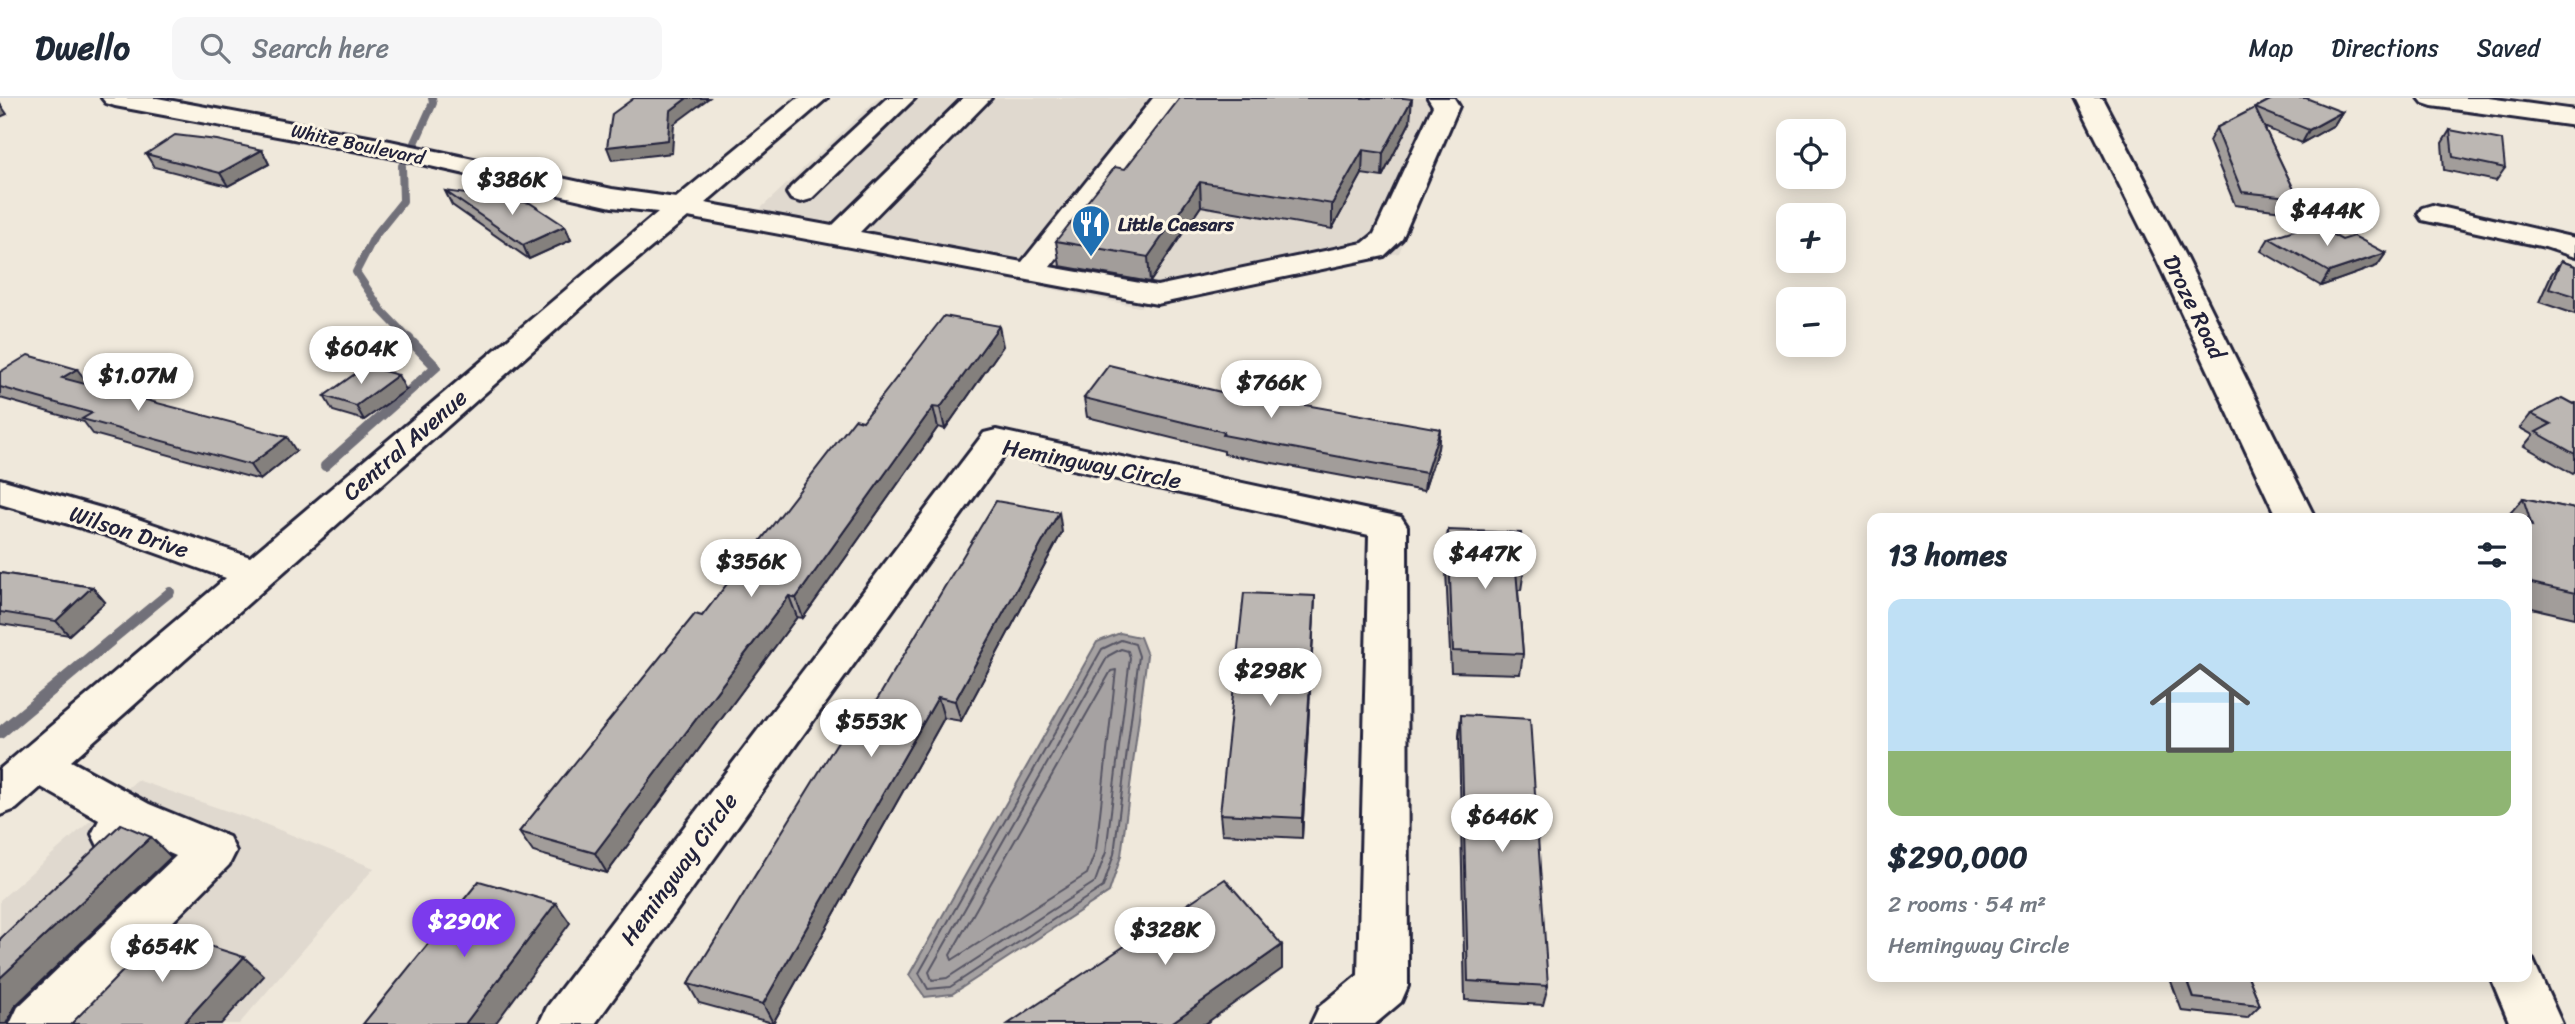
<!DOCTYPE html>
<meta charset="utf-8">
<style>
body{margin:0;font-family:Sriracha,sans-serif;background:#f6f6f7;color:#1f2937;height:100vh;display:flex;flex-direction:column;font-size:26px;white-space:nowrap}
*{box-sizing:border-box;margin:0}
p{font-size:23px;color:#747a83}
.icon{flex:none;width:38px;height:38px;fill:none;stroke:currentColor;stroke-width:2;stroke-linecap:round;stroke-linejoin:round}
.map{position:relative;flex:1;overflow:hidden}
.panel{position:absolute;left:1867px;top:415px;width:665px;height:469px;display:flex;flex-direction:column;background:#fff;border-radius:14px;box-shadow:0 4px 18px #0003}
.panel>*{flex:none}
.controls{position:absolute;left:1776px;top:21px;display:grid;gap:14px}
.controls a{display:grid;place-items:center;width:70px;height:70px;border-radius:14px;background:#fff;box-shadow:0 4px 18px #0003;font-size:35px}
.price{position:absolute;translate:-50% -60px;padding:0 16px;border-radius:24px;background:#fff;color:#222;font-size:23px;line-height:46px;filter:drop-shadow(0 2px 4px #0008)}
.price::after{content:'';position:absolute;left:50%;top:42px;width:21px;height:16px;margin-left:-10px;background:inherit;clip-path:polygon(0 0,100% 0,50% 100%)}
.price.current{background:#7c3aed;color:#fff}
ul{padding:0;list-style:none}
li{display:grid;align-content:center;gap:14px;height:371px;padding:0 21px}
li span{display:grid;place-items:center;height:217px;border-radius:14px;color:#555}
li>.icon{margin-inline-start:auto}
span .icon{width:126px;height:126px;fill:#fffc;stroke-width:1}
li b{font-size:30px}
h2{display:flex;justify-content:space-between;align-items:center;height:84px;padding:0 21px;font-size:30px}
header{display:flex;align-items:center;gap:42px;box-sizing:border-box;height:98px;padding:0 35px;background:#fff;border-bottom:2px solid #e0e1e3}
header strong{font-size:33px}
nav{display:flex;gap:38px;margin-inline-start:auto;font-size:24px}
.search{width:490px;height:63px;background:#f6f6f7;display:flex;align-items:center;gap:18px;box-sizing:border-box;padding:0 24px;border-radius:14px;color:#747a83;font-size:26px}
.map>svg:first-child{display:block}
.built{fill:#e0d9cf}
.water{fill:#a6a2a2;stroke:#716f79;stroke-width:2}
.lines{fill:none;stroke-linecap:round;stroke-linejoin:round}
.shore{stroke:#575564;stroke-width:2}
.stream-far2{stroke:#716f79;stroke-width:8}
.stream-far1{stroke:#716f79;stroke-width:10}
.stream{stroke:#716f79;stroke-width:12}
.minor-casing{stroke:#22223b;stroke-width:6}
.minor{fill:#fcf5e5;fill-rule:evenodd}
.wall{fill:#a29d9a;stroke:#22223b;stroke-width:2}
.shaded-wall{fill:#84807d;stroke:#22223b;stroke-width:2}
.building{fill:#bcb7b3;stroke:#22223b;stroke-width:2}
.labels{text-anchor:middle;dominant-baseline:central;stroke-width:6;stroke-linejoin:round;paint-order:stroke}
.far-street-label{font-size:19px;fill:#22223b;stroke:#fcf5e5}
.far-poi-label{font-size:19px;font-weight:bold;fill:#22223b;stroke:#fcf5e5;text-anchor:start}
.street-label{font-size:23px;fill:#22223b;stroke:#fcf5e5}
</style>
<header>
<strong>Dwello</strong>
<div class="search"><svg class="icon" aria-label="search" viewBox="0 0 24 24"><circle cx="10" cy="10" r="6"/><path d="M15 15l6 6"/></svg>Search here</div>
<nav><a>Map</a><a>Directions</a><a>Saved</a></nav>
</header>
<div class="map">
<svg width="2575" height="926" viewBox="0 0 2575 926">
<rect width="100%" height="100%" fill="#efe8db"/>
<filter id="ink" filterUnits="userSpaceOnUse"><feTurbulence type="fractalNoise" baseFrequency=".0143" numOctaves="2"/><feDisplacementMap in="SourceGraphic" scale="14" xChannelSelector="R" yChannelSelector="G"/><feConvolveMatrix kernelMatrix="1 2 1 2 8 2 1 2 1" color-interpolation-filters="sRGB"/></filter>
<g filter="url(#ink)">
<g class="built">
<path d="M 878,0 L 1457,0 L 1460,4 L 1399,155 L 1139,209 L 742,128 Z"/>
<path d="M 137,682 L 262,725 L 374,770 L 239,926 L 0,926 L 0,802 Z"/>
</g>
<path class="water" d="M 1120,535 L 1140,539 L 1147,557 L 1121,758 L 1109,794 L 952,896 L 925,899 L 909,877 L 1097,544 Z"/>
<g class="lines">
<g class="shore">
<path d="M 1121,542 L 1135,546 L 1139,558 L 1114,756 L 1103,789 L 950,889 L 928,891 L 919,875 L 1102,551 Z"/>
<path d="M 1121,551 L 1128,553 L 1130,560 L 1106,754 L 1095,784 L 947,880 L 932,882 L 929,874 L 1108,558 Z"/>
<path d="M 1116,572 L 1096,752 L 1087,776 L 952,862 L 950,857 L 1111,573 Z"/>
</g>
<g class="stream-far2">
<path d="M 415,45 L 433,5 L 432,0"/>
<path d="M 402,68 L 403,103 L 374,139 L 356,174 L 382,213 L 410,242"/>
</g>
<g class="stream-far1">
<path d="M 325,368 L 436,269 L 408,240"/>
<path d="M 108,545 L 170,494"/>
</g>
<path class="stream" d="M 0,635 L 110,543"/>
<defs>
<g id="minor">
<path d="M 102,0 L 157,0 L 390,43 L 612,91 L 676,100 L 798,0 L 827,0 L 705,105 L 832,128 L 963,0 L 991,0 L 860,134 L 1022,164 L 1153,0 L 1179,0 L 1050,169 L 1157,188 L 1363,145 L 1374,136 L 1433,8 L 1428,0 L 1454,0 L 1459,8 L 1402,141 L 1384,158 L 1157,206 L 688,119 L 612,182 L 71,663 L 149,706 L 229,739 L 236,753 L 229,767 L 71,926 L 10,926 L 18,909 L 176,758 L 139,742 C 126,755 116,756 99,750 L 92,736 L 99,722 L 41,689 L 16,711 L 0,717 L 0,671 L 226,480 L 103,436 L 0,406 L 0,381 L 129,418 L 250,459 L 658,114 L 612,109 L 390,59 L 115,8 L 106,5 Z"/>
<path d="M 887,0 L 915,0 L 811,101 L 801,104 L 791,101 L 787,95 L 791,89 Z"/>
<path d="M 2076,0 L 2102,0 L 2186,160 L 2315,420 L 2277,420 L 2156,160 Z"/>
<path d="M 2419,0 L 2488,0 L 2575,12 L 2575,28 L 2432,8 L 2423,5 Z"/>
<path d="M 2432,107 L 2575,140 L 2575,159 L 2545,149 L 2422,122 L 2418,116 L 2422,110 Z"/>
<path d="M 996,332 L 1401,419 L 1407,428 L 1408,888 L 1401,904 L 1375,926 L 1311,926 L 1319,909 L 1358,877 L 1369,437 L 1005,356 L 595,926 L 539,926 L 547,909 L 984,335 Z"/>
<path d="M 2527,860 L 2533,862 L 2562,926 L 2510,926 L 2490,878 L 2527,878 Z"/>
</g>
</defs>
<use href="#minor" class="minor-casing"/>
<use href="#minor" class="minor"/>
</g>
<g class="wall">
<path d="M 2274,0 L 2342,14 L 2334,27 L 2302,45 L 2264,29 L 2298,100 L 2290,114 L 2235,107 L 2209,43 L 2216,30 Z"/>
<path d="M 1410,24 L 1382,79 L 1362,76 L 1332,131 L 1201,108 L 1150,184 L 1060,168 L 1056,143 L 1125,71 Z"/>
<path d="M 2450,32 L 2505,70 L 2496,83 L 2444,72 L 2442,45 Z"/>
<path d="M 262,52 L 269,66 L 228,88 L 154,69 L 146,56 Z"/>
<path d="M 445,93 L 565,128 L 571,142 L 529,161 L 452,107 Z"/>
<path d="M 2269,140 L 2342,142 L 2386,155 L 2377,168 L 2321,188 L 2261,153 Z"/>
<path d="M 2561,163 L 2575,168 L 2575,216 L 2539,204 L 2551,177 Z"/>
<path d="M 1003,248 L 945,331 L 938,329 L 803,520 L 797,519 L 607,775 L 533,754 L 519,734 L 702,518 L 863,323 Z"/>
<path d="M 0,274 L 88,285 L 85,286 L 296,353 L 260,382 L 93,336 L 84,324 L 0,300 Z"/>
<path d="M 406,292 L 364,322 L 333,313 L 324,298 Z"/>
<path d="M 1084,300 L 1440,331 L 1438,350 L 1424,393 L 1224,356 L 1224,353 L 1087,319 Z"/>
<path d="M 2575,305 L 2575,374 L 2573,376 L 2524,348 L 2533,337 L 2520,330 L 2531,316 Z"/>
<path d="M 2523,400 L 2575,411 L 2575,520 L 2527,509 L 2527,420 L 2506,420 Z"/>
<path d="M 1448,432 L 1524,472 L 1521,492 L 1518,492 L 1523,556 L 1520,576 L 1451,574 L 1445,453 Z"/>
<path d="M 1062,434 L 961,623 L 944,620 L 773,925 L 699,905 L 688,886 L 860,630 Z"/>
<path d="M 0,475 L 92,489 L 105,504 L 69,537 L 0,526 Z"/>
<path d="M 1315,498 L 1302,740 L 1222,736 L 1220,716 Z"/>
<path d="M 1461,617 L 1548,888 L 1543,907 L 1465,902 L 1459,638 Z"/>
<path d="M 2169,878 L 2248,878 L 2260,907 L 2247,920 L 2182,913 Z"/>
</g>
<g class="shaded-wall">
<path d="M 687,0 L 709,0 L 674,26 L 672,55 L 612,62 L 607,49 L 670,13 Z"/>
<path d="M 1412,1 L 1410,24 L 1382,79 L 1383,55 Z"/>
<path d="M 0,6 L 7,16 L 0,19 Z"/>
<path d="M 2342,14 L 2334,27 L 2302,45 L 2309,32 Z"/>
<path d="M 262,52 L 269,66 L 228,88 L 220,75 Z"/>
<path d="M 1363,52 L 1362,76 L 1332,131 L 1332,106 Z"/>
<path d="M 1200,84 L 1201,108 L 1150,184 L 1148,159 Z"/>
<path d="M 565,128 L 571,142 L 529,161 L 523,147 Z"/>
<path d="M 2386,155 L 2377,168 L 2321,188 L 2329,174 Z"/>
<path d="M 999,228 L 1003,248 L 945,331 L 940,310 Z"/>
<path d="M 77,271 L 88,285 L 73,294 L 62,280 Z"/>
<path d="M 398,277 L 406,292 L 364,322 L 356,308 Z"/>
<path d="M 933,309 L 938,329 L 803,520 L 796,500 Z"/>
<path d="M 1440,331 L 1438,350 L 1424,393 L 1426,375 Z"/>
<path d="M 287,339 L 296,353 L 260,382 L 250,367 Z"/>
<path d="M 1059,414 L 1062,434 L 961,623 L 955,603 Z"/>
<path d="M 92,489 L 105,504 L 69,537 L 56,523 Z"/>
<path d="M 789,498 L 797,519 L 607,775 L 595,755 Z"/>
<path d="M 1315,498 L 1314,518 L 1302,740 L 1302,720 Z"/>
<path d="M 938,599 L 944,620 L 773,925 L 763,906 Z"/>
<path d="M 151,739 L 171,759 L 16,907 L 6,926 L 0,926 L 0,880 Z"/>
<path d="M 556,805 L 570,825 L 495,926 L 465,926 Z"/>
<path d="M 1282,847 L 1282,871 L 1205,926 L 1170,926 Z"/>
<path d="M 244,859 L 264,878 L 221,926 L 183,926 Z"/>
</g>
<g class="building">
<path d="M 634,0 L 687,0 L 670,13 L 668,42 L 607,49 L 612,16 Z"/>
<path d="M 1180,0 L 1404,0 L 1412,1 L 1383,55 L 1363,52 L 1332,106 L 1200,84 L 1148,159 L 1056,143 L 1115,69 L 1125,71 Z"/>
<path d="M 2274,0 L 2306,0 L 2342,14 L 2309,32 L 2255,10 Z"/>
<path d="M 2255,10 L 2298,100 L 2242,94 L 2216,30 Z"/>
<path d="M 2450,32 L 2502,42 L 2505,70 L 2453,59 Z"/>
<path d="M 175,37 L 217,42 L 262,52 L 220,75 L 146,56 Z"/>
<path d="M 445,93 L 530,105 L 565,128 L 523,147 Z"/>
<path d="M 2313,126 L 2342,142 L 2354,138 L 2386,155 L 2329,174 L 2269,140 Z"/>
<path d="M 2561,163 L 2575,168 L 2575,198 L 2549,190 Z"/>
<path d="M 944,218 L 999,228 L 940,310 L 933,309 L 796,500 L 789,498 L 595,755 L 519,734 L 695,516 L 702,518 L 855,321 L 863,323 Z"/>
<path d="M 28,257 L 77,271 L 62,280 L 287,339 L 250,367 L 82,321 L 92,315 L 0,289 L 0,274 Z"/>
<path d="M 1109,267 L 1242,299 L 1244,296 L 1440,331 L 1426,375 L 1223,337 L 1224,334 L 1084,300 Z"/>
<path d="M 366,268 L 398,277 L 356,308 L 324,298 Z"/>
<path d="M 2562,300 L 2573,306 L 2575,305 L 2575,356 L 2536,334 L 2551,326 L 2531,316 Z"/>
<path d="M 2523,400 L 2575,411 L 2575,495 L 2531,485 L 2527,472 L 2527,427 L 2532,428 Z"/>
<path d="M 996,403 L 1059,414 L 955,603 L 938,599 L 763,906 L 688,886 L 848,627 L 860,630 Z"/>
<path d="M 1448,432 L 1521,435 L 1524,472 L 1516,472 L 1523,556 L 1453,553 Z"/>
<path d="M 0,475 L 92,489 L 56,523 L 0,514 Z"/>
<path d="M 1244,495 L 1315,498 L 1302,720 L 1220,716 Z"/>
<path d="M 1461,617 L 1530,621 L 1548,888 L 1468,883 Z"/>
<path d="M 121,726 L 151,739 L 0,880 L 0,841 Z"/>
<path d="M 1225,781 L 1282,847 L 1170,926 L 1008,926 Z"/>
<path d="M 479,783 L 556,805 L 465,926 L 363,926 Z"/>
<path d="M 162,833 L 244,859 L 183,926 L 71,926 Z"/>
<path d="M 2186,878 L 2248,878 L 2260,907 L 2194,900 Z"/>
</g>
</g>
<defs>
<symbol id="restaurant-pin" viewBox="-11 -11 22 30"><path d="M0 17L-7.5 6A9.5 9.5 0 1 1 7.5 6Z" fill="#1f6fb2" stroke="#fcf5e5"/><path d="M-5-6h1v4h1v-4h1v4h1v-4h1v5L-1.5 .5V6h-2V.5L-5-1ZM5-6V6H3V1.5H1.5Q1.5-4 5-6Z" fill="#fff"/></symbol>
</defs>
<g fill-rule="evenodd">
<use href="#restaurant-pin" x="1069" y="104" width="44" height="60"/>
</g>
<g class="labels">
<g class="far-street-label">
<text transform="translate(358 46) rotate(12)">White Boulevard</text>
</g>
<g class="far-poi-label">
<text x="1118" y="126">Little Caesars</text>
</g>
<g class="street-label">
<text transform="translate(2194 209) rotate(64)">Droze Road</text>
<text transform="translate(405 347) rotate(-41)">Central Avenue</text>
<text transform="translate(1092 366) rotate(11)">Hemingway Circle</text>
<text transform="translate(129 434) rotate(18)">Wilson Drive</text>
<text transform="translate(679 771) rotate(-54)">Hemingway Circle</text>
</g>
</g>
</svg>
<div class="controls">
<a><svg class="icon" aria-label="locate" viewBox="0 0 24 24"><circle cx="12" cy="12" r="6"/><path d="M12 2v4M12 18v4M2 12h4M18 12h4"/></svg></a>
<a>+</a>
<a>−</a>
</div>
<b class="price" style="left:512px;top:119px">$386K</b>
<b class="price" style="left:2327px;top:150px">$444K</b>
<b class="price" style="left:361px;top:288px">$604K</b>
<b class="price" style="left:138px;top:315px">$1.07M</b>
<b class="price" style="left:1271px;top:322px">$766K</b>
<b class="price" style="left:1485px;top:493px">$447K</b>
<b class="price" style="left:751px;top:501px">$356K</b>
<b class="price" style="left:1270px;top:610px">$298K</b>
<b class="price" style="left:871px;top:661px">$553K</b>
<b class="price" style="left:1502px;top:756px">$646K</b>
<b class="price current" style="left:464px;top:861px">$290K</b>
<b class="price" style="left:1165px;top:869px">$328K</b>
<b class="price" style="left:162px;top:886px">$654K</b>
<section class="panel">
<h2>13 homes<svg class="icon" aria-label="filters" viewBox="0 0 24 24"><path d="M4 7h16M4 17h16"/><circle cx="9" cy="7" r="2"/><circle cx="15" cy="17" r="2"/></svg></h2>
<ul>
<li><span style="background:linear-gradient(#bfe0f5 70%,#8fb573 0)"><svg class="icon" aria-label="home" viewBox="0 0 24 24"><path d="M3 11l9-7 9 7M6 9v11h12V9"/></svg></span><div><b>$290,000</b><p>2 rooms · 54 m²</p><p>Hemingway Circle</p></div></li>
</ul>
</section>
</div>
